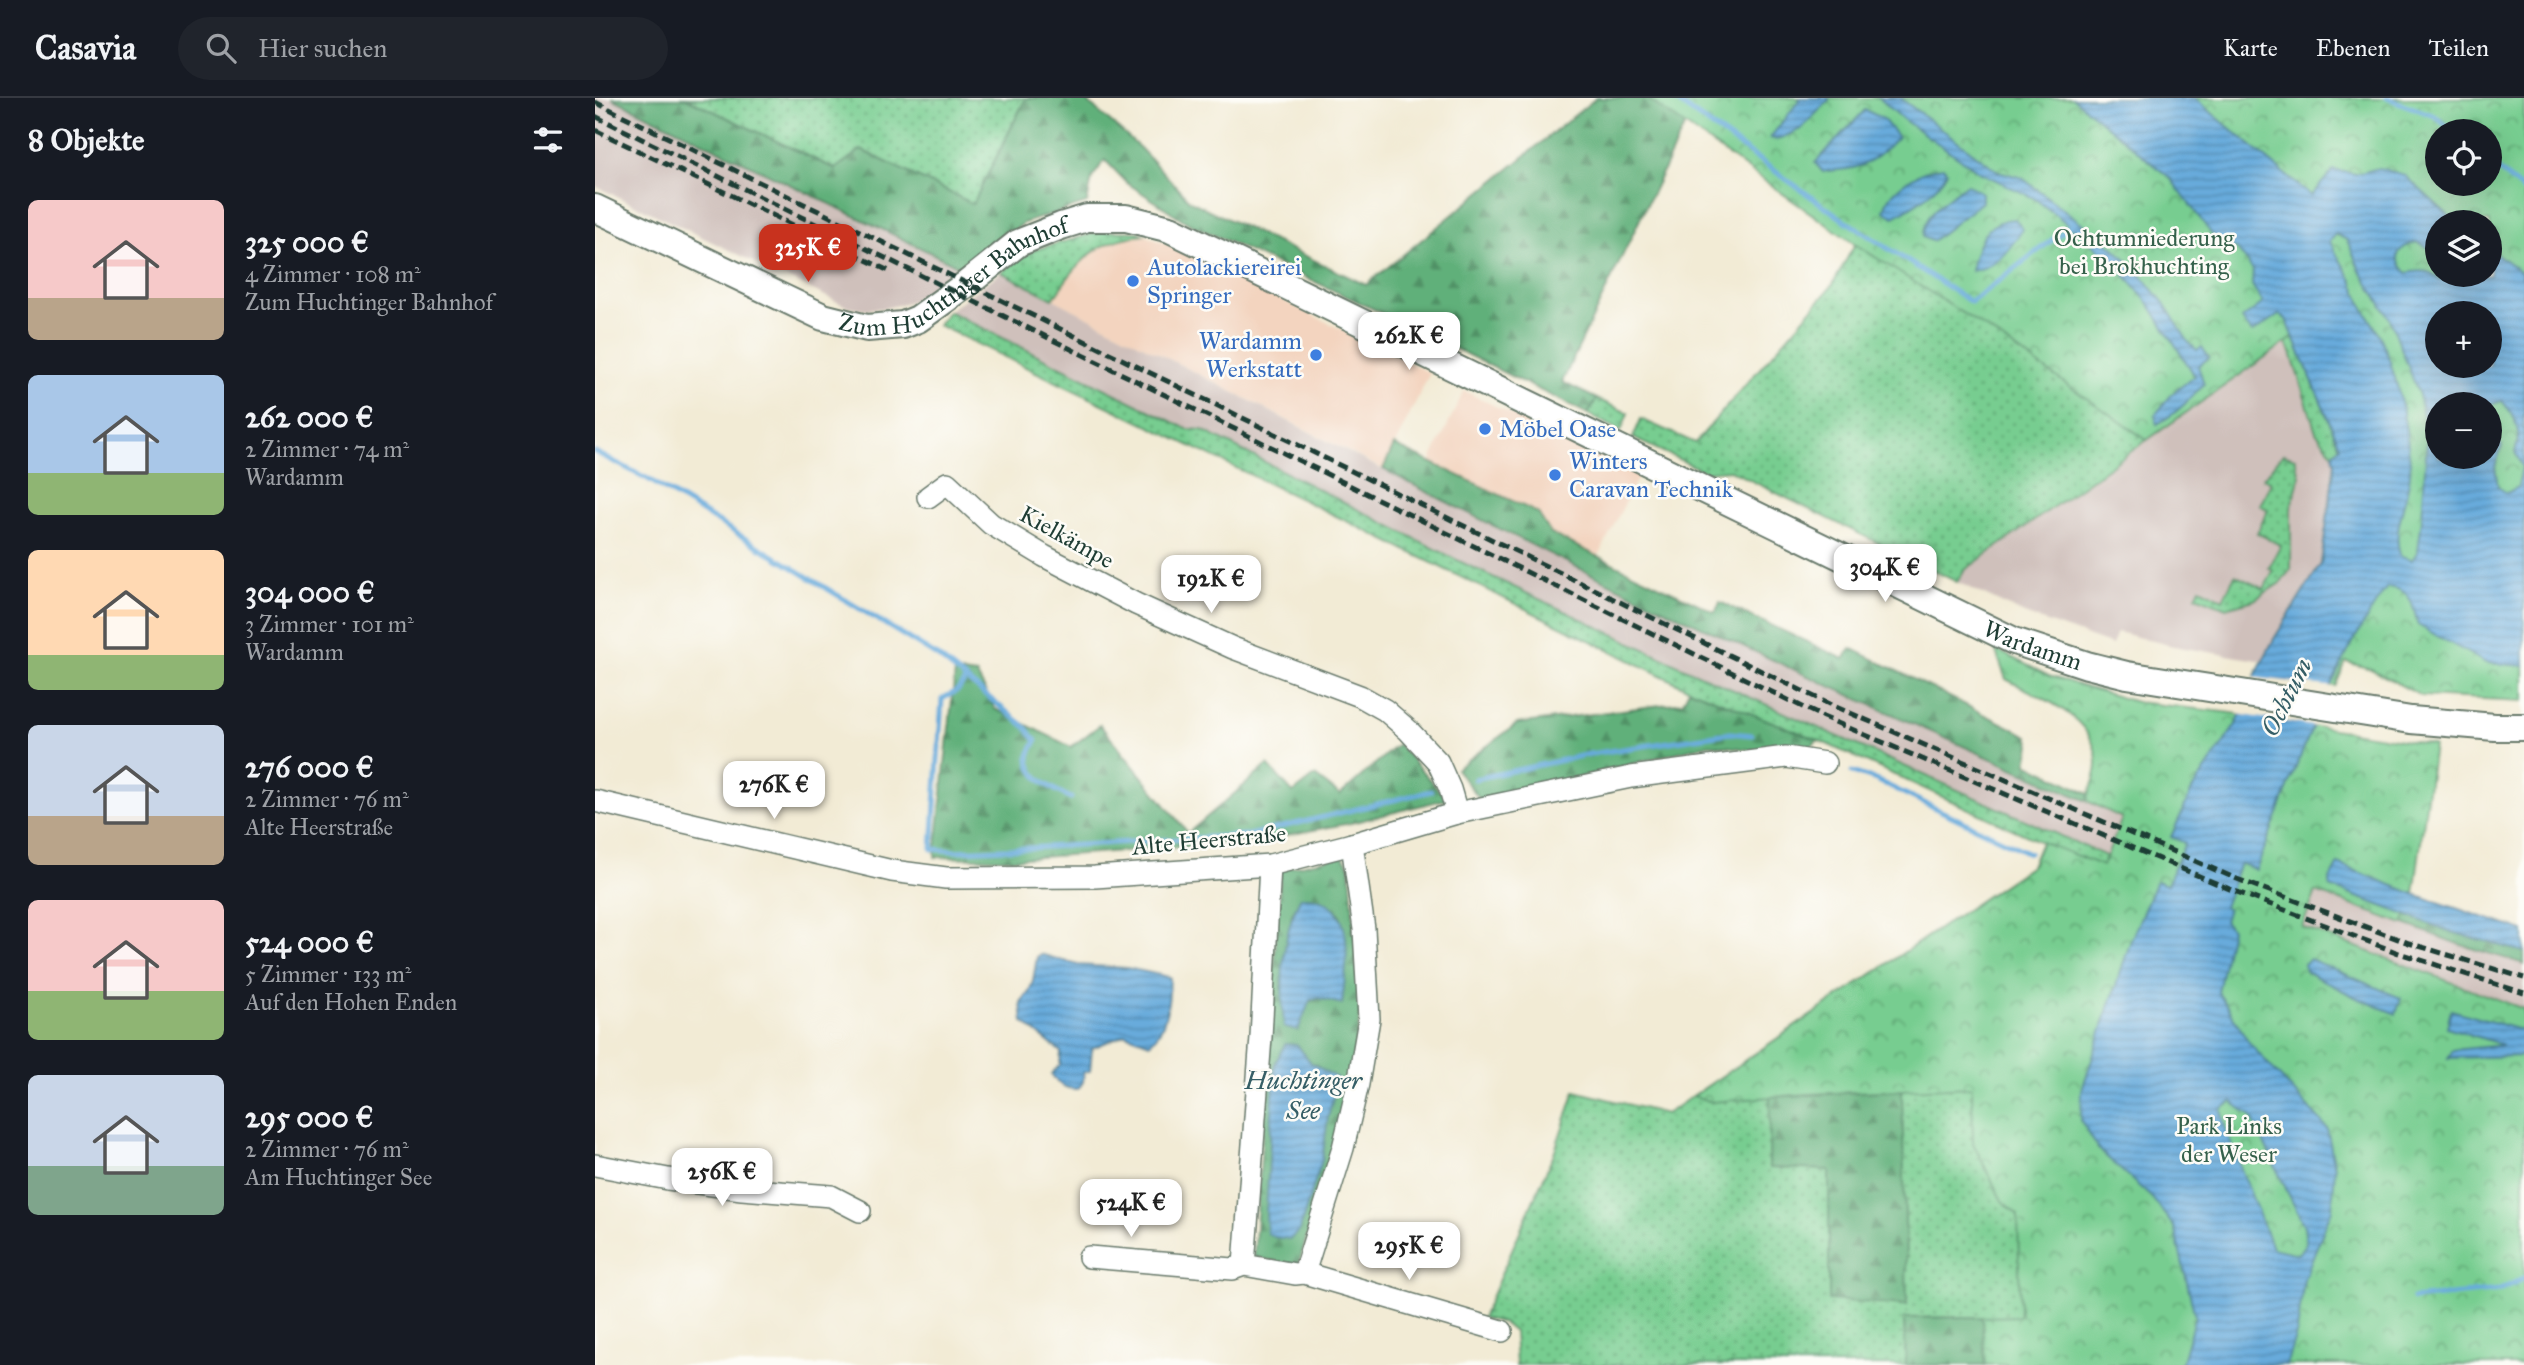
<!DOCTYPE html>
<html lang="de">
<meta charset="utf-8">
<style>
body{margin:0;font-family:"IM FELL Great Primer",serif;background:#20242c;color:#f1f3f6;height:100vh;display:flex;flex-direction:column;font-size:26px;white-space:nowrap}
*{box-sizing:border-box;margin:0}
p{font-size:23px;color:#9ea1a6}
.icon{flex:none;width:38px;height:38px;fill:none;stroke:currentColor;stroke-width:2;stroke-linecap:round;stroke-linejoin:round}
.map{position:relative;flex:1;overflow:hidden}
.panel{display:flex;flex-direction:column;background:#171b24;width:595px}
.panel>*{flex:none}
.controls{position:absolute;left:1830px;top:21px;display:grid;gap:14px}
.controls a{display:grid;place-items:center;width:77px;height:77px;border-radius:50%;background:#171b24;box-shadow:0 7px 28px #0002;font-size:35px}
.price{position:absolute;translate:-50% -60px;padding:0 16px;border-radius:14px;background:#fff;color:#222;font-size:23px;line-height:46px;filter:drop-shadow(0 2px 4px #0008)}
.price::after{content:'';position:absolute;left:50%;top:42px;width:21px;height:16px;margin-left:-10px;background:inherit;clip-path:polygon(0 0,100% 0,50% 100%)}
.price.on{background:#c8321e;color:#fff}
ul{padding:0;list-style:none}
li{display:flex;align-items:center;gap:21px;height:175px;padding:0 28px}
li span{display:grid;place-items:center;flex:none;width:196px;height:140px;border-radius:10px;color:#555}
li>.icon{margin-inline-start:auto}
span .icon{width:84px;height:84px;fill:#fffc;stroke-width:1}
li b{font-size:30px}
h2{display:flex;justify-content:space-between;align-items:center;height:84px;padding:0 28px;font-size:30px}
header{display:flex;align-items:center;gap:42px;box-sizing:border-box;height:98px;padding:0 35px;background:#171b24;border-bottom:2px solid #363941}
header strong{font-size:33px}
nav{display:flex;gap:38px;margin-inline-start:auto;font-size:24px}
.search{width:490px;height:63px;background:#20242c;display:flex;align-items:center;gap:18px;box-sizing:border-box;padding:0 24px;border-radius:38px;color:#9ea1a6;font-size:26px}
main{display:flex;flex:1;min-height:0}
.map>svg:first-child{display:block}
.built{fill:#f3d4bf}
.industrial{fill:#cfc0bb}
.grass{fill:url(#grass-dots);stroke:#4b8562;stroke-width:2;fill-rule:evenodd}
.forest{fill:url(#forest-firs);stroke:#407657;stroke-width:2;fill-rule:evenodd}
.park{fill:url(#park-crowns);stroke:#4b8562;stroke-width:2;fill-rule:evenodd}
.water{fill:url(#water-rules);stroke:#437488;stroke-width:2;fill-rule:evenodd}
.pier{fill:#f2ebd5}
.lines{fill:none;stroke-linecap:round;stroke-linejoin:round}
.stream{stroke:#67abdc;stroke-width:5}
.minor-casing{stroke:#697a6c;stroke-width:24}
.tertiary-casing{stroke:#697a6c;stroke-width:30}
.minor{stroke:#fff;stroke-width:21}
.tertiary{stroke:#fff;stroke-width:26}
.rail{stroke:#1f3d34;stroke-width:5;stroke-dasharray:10 5;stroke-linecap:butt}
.shop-dot{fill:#3f7fe0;stroke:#fdfcf7;stroke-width:2.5}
.labels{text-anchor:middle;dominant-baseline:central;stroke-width:5;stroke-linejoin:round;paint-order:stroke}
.park-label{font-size:24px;fill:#35614b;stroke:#fdfcf7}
.shop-label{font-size:24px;fill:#366cbe;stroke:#fdfcf7;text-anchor:start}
.street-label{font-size:24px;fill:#1f3d34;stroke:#fdfcf7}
.water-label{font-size:26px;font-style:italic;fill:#355e66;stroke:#fdfcf7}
</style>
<header>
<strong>Casavia</strong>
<div class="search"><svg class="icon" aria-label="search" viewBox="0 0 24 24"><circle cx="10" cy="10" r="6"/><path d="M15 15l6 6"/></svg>Hier suchen</div>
<nav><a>Karte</a><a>Ebenen</a><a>Teilen</a></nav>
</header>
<main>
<section class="panel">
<h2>8 Objekte<svg class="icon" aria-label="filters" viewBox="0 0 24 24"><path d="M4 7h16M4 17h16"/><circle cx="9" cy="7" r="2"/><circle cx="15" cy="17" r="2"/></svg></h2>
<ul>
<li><span style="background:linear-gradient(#f6c9c9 70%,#b9a48a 0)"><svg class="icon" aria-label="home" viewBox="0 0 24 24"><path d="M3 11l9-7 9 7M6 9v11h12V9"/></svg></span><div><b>325 000 €</b><p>4 Zimmer · 108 m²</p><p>Zum Huchtinger Bahnhof</p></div></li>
<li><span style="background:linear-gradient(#a9c7e8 70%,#8fb573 0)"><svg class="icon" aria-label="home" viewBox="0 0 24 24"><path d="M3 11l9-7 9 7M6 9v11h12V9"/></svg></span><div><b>262 000 €</b><p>2 Zimmer · 74 m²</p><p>Wardamm</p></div></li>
<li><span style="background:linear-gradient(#ffd9b3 75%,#8fb573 0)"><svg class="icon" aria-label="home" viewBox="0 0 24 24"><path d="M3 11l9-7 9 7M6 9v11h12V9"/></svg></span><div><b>304 000 €</b><p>3 Zimmer · 101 m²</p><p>Wardamm</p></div></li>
<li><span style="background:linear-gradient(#c9d6e8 65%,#b9a48a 0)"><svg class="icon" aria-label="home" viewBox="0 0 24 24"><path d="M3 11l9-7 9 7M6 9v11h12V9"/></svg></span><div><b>276 000 €</b><p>2 Zimmer · 76 m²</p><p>Alte Heerstraße</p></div></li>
<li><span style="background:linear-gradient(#f6c9c9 65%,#8fb573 0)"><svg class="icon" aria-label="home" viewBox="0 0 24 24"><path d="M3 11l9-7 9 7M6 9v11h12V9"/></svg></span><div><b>524 000 €</b><p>5 Zimmer · 133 m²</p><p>Auf den Hohen Enden</p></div></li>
<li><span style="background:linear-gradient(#c9d6e8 65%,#7fa58c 0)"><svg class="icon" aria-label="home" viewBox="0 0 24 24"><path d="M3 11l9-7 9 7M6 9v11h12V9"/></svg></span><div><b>295 000 €</b><p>2 Zimmer · 76 m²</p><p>Am Huchtinger See</p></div></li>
</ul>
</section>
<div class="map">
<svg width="1929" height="1267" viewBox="0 0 1929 1267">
<defs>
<pattern id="grass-dots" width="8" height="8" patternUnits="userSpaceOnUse" patternTransform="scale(1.75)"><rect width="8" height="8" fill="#77cd90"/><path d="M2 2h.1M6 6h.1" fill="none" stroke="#61a876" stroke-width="1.8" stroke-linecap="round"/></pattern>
<pattern id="forest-firs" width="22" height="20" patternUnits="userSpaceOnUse" patternTransform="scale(1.75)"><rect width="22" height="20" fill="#61b07a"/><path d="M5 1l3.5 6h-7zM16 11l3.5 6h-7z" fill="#4f9065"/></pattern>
<pattern id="park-crowns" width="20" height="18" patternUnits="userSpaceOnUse" patternTransform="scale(1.75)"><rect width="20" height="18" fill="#77cd90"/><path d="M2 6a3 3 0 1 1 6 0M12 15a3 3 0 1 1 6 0" fill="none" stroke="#61a876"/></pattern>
<pattern id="water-rules" width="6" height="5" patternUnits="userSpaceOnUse" patternTransform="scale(1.75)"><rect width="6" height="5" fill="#67abdc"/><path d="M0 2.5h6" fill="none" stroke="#548cb3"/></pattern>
</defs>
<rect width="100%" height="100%" fill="#fdfcf7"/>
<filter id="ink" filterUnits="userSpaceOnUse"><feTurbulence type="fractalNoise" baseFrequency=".0143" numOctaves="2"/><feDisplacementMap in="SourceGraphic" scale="14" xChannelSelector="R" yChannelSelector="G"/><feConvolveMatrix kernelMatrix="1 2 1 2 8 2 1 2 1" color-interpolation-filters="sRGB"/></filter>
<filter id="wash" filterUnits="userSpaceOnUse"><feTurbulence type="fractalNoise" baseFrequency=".00686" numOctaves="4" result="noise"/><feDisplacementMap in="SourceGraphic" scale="28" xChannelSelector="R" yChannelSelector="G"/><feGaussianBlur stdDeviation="1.57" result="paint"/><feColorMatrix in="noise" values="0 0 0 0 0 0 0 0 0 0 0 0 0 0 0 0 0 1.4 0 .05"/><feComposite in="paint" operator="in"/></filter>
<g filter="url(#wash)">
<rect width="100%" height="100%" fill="#f2ebd5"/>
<g class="built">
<path d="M 549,137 L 585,152 L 835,275 L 788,371 L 458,201 L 480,170 L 504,149 L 530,139 Z"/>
<path d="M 869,293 L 1044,377 L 1003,459 L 956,436 L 943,415 L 835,364 Z"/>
</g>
<g class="industrial">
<path d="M 0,0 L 17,0 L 369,171 L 335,199 L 328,195 L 316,204 L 290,210 L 271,211 L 251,208 L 0,88 Z"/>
<path d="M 406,174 L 918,439 L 1263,602 L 1527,719 L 1530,767 L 1096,573 L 864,463 L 607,332 L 592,331 L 353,213 Z"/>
<path d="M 1699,238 L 1740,365 L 1726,466 L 1668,563 L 1578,548 L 1522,534 L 1517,547 L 1429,516 L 1362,484 L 1370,472 Z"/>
<path d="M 1661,772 L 1863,846 L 1929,866 L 1929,911 L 1760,850 L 1632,799 Z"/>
</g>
<g class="grass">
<path d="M 91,0 L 431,0 L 378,106 L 266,52 L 240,71 Z"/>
<path d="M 508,133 L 544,134 L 549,137 C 501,141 483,164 458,201 L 406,174 L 439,152 Z"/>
<path d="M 1260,146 L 1389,226 L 1552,342 L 1370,472 L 1362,484 L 1135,372 L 1111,374 L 1038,340 L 1046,321 L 1100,345 L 1237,188 Z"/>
<path d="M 353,213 L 592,331 L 607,332 L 864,463 L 1096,573 L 1511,758 L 1503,779 L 1534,1105 L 1390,1267 L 1386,1219 L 1309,1220 L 1311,1267 L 921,1267 L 919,1234 L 908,1225 L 887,1220 L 958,1058 L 980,993 L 1071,1016 L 1436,768 L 1446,744 L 1223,642 L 1094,591 L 733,414 L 343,227 ZM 1234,1072 L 1312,1207 L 1235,1201 Z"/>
<path d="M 1699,238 L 1745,349 L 1738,356 L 1721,334 L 1695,252 L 1690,244 Z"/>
<path d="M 1002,301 L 1033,315 L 1026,333 L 993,316 Z"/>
<path d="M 1688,356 L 1700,360 L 1705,378 L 1696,410 L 1696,471 L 1685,485 L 1659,502 L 1631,510 L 1601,498 L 1605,490 L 1628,501 L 1640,477 L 1669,491 L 1678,473 L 1674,470 L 1686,447 L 1662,435 L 1673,412 L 1665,407 L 1676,384 L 1668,380 Z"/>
</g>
<g class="forest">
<path d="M 17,0 L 91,0 L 240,71 L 266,52 L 378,106 L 431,0 L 488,0 L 545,50 L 595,103 L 771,187 L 1001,0 L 1118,0 L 1637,282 L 1552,342 L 1389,226 L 1260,146 L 1090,27 L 967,284 L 1002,301 L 993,316 L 798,220 L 593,125 L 532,85 L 510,62 L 497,80 L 492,105 L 429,125 L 369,171 Z"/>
<path d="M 799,347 L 943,415 L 956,436 L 1120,514 L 1125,504 L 1249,561 L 1256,550 L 1433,638 L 1436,647 L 1432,665 L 1494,696 L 1492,703 C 1254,598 1018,492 788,371 Z"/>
<path d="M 360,574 L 382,577 L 400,611 L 476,649 L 505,627 L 593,735 L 673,667 L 698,695 L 720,678 L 745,697 L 803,646 L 852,701 L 756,725 L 655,744 L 417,761 L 340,759 Z"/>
<path d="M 1094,591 L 1223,642 L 1205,659 L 1115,646 L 887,704 L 861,671 L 922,626 L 1088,604 Z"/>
<path d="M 747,758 L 755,768 L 765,918 L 750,1007 L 704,1165 L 698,1167 L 659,1159 L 686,771 ZM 714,799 L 745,816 C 754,846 750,875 747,906 L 724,900 L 714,902 L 703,932 L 686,890 L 697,816 L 706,800 ZM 691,946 L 702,947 L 716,965 L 743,981 L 733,1019 L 674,1074 L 676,1022 Z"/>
<path d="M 1735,789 L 1857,834 L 1929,854 L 1929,866 L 1863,846 L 1721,793 Z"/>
<path d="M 1307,992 L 1312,1207 L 1234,1202 L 1234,1072 L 1174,1070 L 1175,999 Z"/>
<path d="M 1387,1219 L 1390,1267 L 1311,1267 L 1309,1220 Z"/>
</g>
<g class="park">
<path d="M 1051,0 L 1929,0 L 1929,603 L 1826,598 L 1776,571 L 1751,564 L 1740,589 L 1659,580 L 1679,541 L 1726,466 L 1740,365 L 1738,356 L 1745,349 L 1699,239 L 1552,342 L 1389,229 L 1260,146 ZM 1843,33 L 1895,33 L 1895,86 L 1843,86 ZM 1843,124 L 1895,124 L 1895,177 L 1843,177 ZM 1843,215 L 1895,215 L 1895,268 L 1843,268 ZM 1843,306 L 1895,306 L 1895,359 L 1843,359 Z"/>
<path d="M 1400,551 L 1454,578 L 1541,604 L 1637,615 L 1839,647 L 1819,796 L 1808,826 L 1721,794 L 1707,829 L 1929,911 L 1929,1267 L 1390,1267 L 1387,1219 L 1425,1218 L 1423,1117 L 1407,1103 L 1378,1045 L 1377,989 L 1212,996 L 1117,1004 L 1098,998 L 1436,768 L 1447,744 L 1508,768 L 1527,720 L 1492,703 C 1495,692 1502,678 1502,666 C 1502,619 1446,600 1411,581 Z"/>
</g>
<g class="water">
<path d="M 1206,0 L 1234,0 L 1234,2 L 1206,31 L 1182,42 L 1175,40 Z"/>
<path d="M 1284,0 L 1305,0 L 1403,73 L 1427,80 L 1517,148 L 1544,174 L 1569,205 L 1594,245 L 1602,252 L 1607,249 L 1614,260 L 1603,268 L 1609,286 C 1595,302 1581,316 1562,326 L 1560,317 L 1578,295 L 1600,278 L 1555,207 L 1525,171 L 1487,137 L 1439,100 L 1386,75 L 1309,22 Z"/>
<path d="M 1478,0 L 1599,0 L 1716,98 L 1738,72 L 1761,76 L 1784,70 L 1809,77 L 1861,124 L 1843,124 L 1843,160 L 1839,152 L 1822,144 C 1802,150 1796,158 1812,175 C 1824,172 1837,171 1844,182 L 1850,181 L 1850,177 L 1895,177 L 1895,151 L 1926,174 L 1929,182 L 1929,568 L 1891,565 L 1823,527 C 1817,505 1817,491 1792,489 C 1733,574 1699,676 1661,772 L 1645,765 L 1629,809 L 1633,811 L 1629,823 L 1636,831 L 1623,894 L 1655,946 L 1732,1030 L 1740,1070 L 1737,1111 L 1709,1181 L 1702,1233 L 1691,1267 L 1586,1267 L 1600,1218 L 1579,1129 L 1557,1100 L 1504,1052 L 1486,1023 L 1487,992 L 1536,842 L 1561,783 L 1572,787 L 1590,745 L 1576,739 L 1597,692 L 1642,625 L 1659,580 L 1679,541 L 1726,466 L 1740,365 L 1738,356 L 1745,348 L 1691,221 L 1684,217 L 1657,235 L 1647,221 L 1668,205 L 1657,187 L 1658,172 L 1642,151 L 1624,146 L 1575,80 ZM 1741,136 L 1752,142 L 1765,172 L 1795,221 L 1824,297 L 1832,340 L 1827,421 L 1823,453 L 1817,462 L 1806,459 C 1794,430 1818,396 1815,364 C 1811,323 1802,276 1785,238 C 1780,229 1774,220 1769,210 C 1763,199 1760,186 1753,175 C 1747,164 1739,155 1735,143 ZM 1843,215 L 1895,215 L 1895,268 L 1843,268 ZM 1907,303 C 1921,318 1927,335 1920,354 L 1927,369 L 1923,389 L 1912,395 L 1903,389 L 1900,369 L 1907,348 L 1895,331 L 1895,359 L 1843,359 L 1843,306 L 1895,307 ZM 1637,1004 L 1656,1018 L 1709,1128 L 1711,1145 L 1703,1156 L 1677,1150 L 1630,1030 L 1626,1011 Z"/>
<path d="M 1270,12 L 1287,20 L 1303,39 C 1292,50 1277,65 1261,69 C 1250,73 1239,71 1228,74 L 1220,65 Z"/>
<path d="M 1348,69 L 1352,74 C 1342,94 1318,108 1299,119 L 1289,113 C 1294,89 1326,72 1348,69 Z"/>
<path d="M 1372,86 L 1387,95 L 1387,104 L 1337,143 L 1328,139 C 1327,115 1355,99 1372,86 Z"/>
<path d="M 1420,121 L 1428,131 C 1414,152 1401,170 1376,173 C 1381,148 1389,122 1420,121 Z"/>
<path d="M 1743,766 L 1819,796 L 1929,833 L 1929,854 L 1857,834 L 1735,789 L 1735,781 Z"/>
<path d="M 706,799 C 766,797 751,868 747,906 L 724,900 L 715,902 L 703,932 L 689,929 C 686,886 685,838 706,799 Z"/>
<path d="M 445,856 L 483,867 L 532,870 L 575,879 C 574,900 573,931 555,945 L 531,936 L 497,950 L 495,973 L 489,974 L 488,984 L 483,991 C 470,991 464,987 456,976 L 465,967 L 466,954 L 428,924 L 426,904 L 434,894 L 438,883 L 442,859 Z"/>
<path d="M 1715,861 L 1806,900 L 1801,916 L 1762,900 L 1710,873 L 1709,866 Z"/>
<path d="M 1856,912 L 1929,933 L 1929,958 L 1853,960 L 1858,952 L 1908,947 L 1852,929 Z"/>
<path d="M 690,946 L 702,947 L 716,965 L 743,981 L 733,1019 L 727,1062 L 704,1133 L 695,1141 L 679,1139 L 672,1135 L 671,1114 L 680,966 Z"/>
</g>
<path class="pier" d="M 1656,579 L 1741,589 L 1723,629 L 1642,616 Z"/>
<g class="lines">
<g class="stream">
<path d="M 1077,0 L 1246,120 L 1376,204 L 1479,125"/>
<path d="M 1792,0 L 1840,18 L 1858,33"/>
<path d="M 1895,65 L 1929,93"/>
<path d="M 0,354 L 53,381 L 342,558 L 432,630 L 441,643 C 439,647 435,654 434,658 C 433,681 460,692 476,700"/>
<path d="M 371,581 L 363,592 L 347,601 L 337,751 L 360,753 L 434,750 L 654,737 L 836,693"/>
<path d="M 1257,674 L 1281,682 L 1434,755"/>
<path d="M 880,681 L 995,656 L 1134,635 L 1157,637"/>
<path d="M 1818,1201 L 1905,1192 L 1929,1180"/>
</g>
</g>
</g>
<g filter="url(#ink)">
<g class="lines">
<defs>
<g id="minor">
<path d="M 333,399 L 352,385 L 396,426 L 449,458 L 541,506 L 638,550 L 765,598 L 790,612 L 813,632 L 843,664 L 855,691 L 862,715"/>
<path d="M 0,703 L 297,773 L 351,780 L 500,779 L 675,767 L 757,746 L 862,715 L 1036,679 L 1191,659 L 1230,665"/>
<path d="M 0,1067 L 73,1081 L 147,1091 L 236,1098 L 265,1113"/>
<path d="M 494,1159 L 638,1171 L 649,1167 L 700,1176 L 709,1175 L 907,1233"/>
<path d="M 649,1167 L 666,939 L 675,767"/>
<path d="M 709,1175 L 748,1050 L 763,986 L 774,921 L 769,831 L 757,746"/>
</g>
<g id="tertiary">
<path id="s1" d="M 0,110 L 228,219 L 272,230 L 308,227 L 323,221 L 373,185 L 423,145 L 466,128 L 492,120 L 531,120 L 575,131 L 1419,543 L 1492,567 L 1532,577 L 1816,622 L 1900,629 L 1929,629"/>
</g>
</defs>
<use href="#minor" class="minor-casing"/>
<use href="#tertiary" class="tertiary-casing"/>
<use href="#minor" class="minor"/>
<use href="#tertiary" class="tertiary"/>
<g class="rail">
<path d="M 0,4 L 1234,606 L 1642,781 L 1814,845 L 1929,880"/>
<path d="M 0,18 L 1228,619 L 1637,792 L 1801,854 L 1929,895"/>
<path d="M 0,32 L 294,173"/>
</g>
</g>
</g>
<g class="shop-dot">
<circle cx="538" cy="183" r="7"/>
<circle cx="721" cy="257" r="7"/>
<circle cx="890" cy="331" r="7"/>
<circle cx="960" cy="377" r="7"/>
</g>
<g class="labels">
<g class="park-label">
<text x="1549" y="140">Ochtumniederung<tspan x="1549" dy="28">bei Brokhuchting</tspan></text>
<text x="1634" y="1028">Park Links<tspan x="1634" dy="28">der Weser</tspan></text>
</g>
<g class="shop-label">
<text x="552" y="169">Autolackiereirei<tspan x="552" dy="28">Springer</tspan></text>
<text x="707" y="243" text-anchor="end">Wardamm<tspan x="707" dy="28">Werkstatt</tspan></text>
<text x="904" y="331">Möbel Oase</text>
<text x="974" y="363">Winters<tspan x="974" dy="28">Caravan Technik</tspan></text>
</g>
<g class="street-label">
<text stroke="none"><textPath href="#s1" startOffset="399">Zum Huchtinger Bahnhof</textPath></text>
<text transform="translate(472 439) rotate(29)">Kielkämpe</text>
<text stroke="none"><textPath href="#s1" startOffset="1592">Wardamm</textPath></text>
<text transform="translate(614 742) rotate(-5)">Alte Heerstraße</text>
</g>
<g class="water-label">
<text transform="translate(1691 599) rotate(-63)">Ochtum</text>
<text x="708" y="982">Huchtinger<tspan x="708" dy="30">See</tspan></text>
</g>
</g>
</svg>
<div class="controls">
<a><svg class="icon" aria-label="locate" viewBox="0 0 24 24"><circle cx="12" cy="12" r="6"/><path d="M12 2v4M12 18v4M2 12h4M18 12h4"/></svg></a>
<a><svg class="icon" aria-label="layers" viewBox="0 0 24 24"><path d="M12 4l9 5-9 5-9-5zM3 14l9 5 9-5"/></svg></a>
<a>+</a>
<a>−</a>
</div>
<b class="price on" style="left:213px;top:186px">325K €</b>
<b class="price" style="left:814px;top:274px">262K €</b>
<b class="price" style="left:1290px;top:506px">304K €</b>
<b class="price" style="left:616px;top:517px">192K €</b>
<b class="price" style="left:179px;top:723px">276K €</b>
<b class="price" style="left:127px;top:1110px">256K €</b>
<b class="price" style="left:536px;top:1141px">524K €</b>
<b class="price" style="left:814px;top:1184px">295K €</b>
</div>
</main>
